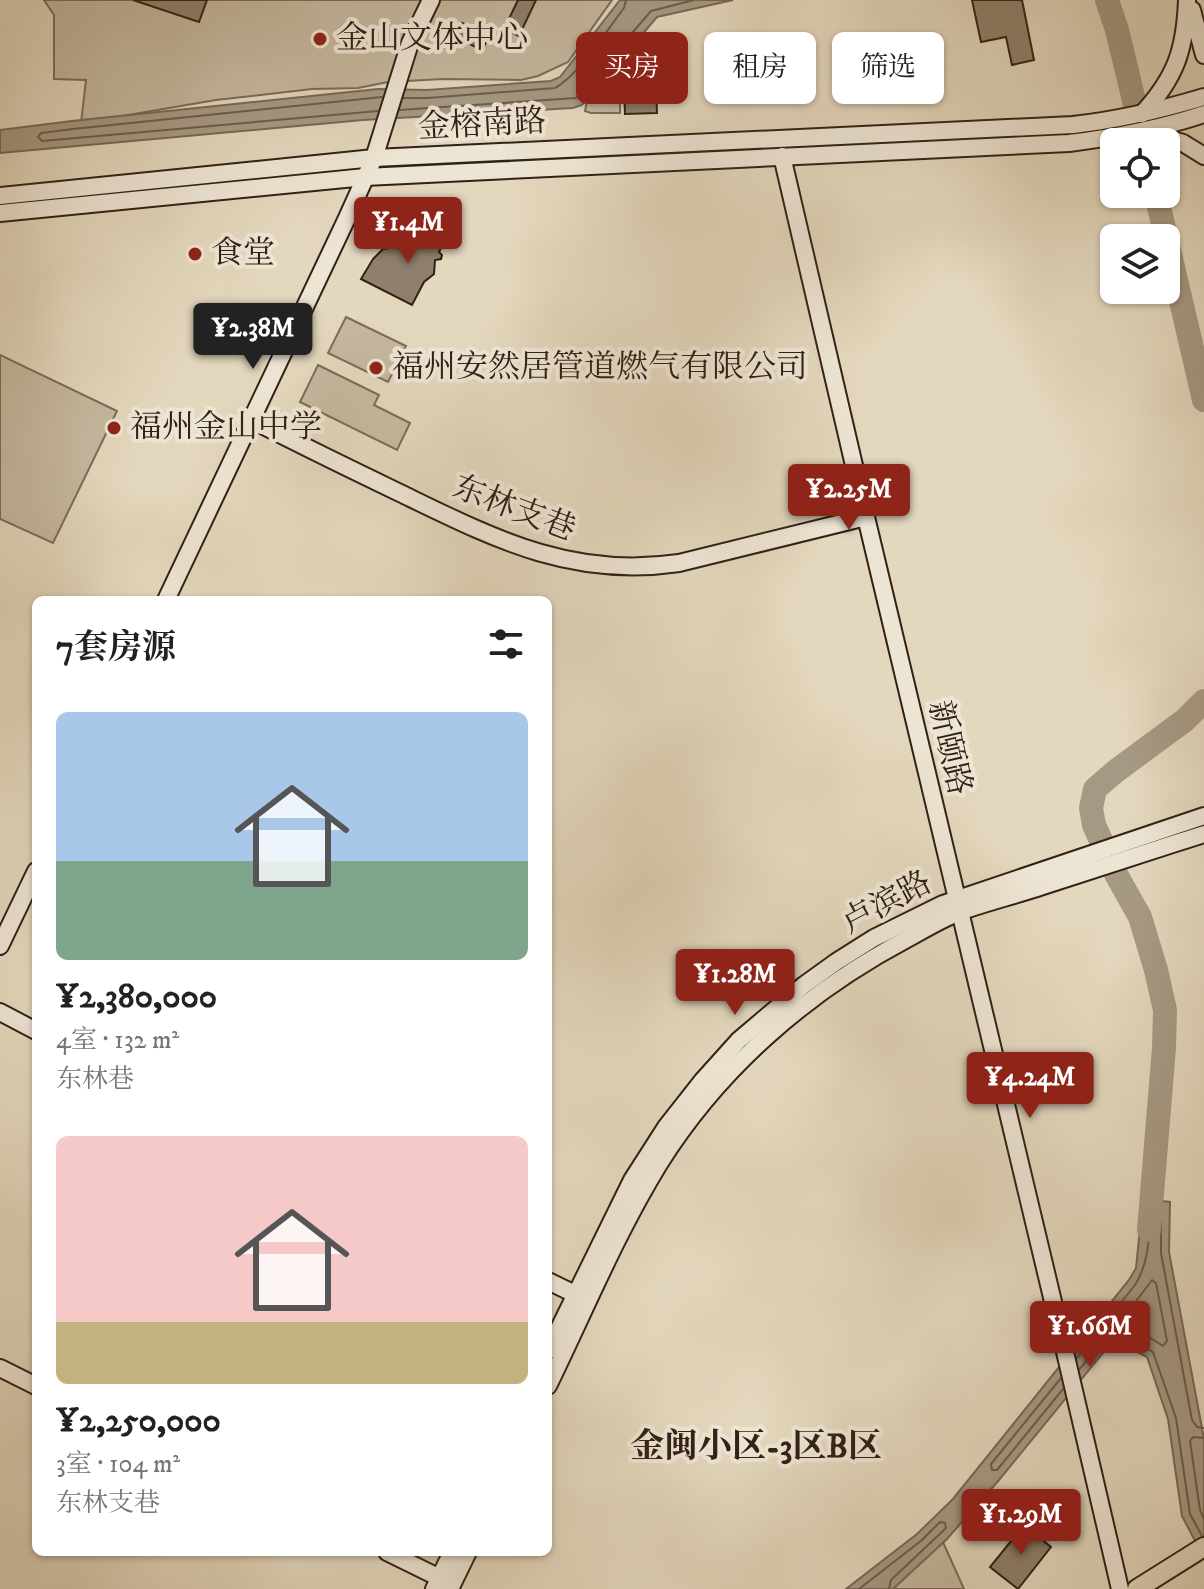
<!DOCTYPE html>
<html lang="zh">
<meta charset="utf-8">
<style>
body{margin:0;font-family:"IM FELL DW Pica","Noto Serif SC",serif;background:#f6f6f6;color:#222;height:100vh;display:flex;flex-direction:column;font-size:30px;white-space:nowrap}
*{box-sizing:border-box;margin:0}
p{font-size:26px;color:#767676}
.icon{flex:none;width:44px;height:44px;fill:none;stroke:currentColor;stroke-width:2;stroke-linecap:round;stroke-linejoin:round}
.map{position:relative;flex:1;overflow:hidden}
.drawer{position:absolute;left:32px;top:596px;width:520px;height:960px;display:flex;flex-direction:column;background:#fff;border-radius:12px;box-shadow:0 2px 6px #0004}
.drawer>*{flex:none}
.banner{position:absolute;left:576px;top:32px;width:508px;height:72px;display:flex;gap:16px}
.buttons{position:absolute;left:1100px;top:128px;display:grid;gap:16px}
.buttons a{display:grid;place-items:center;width:80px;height:80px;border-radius:12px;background:#fff;box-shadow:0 2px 6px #0004;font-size:40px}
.price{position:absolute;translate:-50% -68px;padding:0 18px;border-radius:8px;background:#8f2418;color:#fff;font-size:26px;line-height:52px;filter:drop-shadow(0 2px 4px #0008)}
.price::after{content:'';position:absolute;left:50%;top:48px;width:24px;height:18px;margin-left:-12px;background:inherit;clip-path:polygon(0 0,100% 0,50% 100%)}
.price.active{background:#222;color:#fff}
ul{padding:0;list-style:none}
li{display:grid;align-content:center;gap:16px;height:424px;padding:0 24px}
li span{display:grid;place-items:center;height:248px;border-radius:12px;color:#555}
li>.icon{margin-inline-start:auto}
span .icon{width:144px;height:144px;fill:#fffc;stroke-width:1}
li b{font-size:34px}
h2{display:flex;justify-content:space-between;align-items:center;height:96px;padding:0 24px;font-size:34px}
.chip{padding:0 28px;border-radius:12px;background:#fff;box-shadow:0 2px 6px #0004;font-size:28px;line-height:72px}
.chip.active{background:#8f2418;color:#fff}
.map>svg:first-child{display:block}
.green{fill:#c5b8a0;stroke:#7b6c5a;stroke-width:2}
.water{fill:#a69984;stroke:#776958;stroke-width:2}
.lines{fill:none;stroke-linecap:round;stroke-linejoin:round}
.shore{stroke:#6c5d4c;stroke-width:2}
.river{stroke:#a69984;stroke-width:24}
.building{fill:#8e806c;stroke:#312115;stroke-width:2}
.secondary-casing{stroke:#312115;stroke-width:20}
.primary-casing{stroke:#312115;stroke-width:22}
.secondary{stroke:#ede5d4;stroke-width:16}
.primary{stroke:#e3d7bd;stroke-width:18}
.poi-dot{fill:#8f2418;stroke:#ede5d4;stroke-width:3}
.labels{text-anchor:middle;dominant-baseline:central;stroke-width:8;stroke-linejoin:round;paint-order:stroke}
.poi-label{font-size:32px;fill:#312115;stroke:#ede5d4;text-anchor:start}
.street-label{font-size:32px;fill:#312115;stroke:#ede5d4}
.neighbourhood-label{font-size:34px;font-weight:bold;fill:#312115;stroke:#ede5d4}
</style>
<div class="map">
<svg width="1204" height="1589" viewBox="0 0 1204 1589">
<rect width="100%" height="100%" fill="#e3d7bd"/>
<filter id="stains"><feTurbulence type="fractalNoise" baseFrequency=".0025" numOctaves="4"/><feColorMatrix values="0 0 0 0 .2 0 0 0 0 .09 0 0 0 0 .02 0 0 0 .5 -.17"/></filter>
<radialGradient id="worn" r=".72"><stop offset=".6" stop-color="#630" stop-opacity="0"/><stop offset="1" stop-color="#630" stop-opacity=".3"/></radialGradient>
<g class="green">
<path d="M 44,0 L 612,0 L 568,62 L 538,76 L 521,80 L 443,79 L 388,82 L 358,88 L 312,89 L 216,100 L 81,123 L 86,80 L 54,79 L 54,15 Z"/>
<path d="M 614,69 L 617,69 L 620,74 L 620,113 L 591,113 L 585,111 L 587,101 Z"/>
<path d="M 346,317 L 406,346 L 388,382 L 328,353 Z"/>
<path d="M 0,355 L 117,411 L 53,543 L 0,519 Z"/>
<path d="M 318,365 L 379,395 L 374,405 L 410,423 L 397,450 L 300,402 Z"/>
<path d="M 942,1540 L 964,1589 L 886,1589 Z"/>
</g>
<g class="water">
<path d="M 620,0 L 733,0 L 657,17 L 582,105 L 573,108 L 363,120 L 0,153 L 0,130 L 72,121 L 378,89 L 427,90 L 551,81 L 560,77 Z"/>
<path d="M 1143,1199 L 1170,1202 L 1169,1252 L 1204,1439 L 1204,1558 L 1182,1516 L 1168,1419 L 1147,1357 L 1115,1340 L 1111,1343 L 999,1480 L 947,1539 L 893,1589 L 846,1589 L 917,1534 L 953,1499 L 1129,1280 L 1136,1268 Z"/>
</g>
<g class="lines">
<g class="shore">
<path d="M 403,98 L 428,98 L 555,88 C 579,75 607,30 624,8 L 626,0"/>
<path d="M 399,110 L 576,98 L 651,11 L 694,0"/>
<path d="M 378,111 L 42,141 L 38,137 L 41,133 L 73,129 L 382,97"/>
<path d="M 1152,1280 L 1156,1283 L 1167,1341 L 1163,1346 L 1122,1320 Z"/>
<path d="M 1077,1358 L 1135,1285 C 1149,1263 1149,1237 1151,1211 L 1154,1209 L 1159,1209 L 1161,1212 L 1161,1253 L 1192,1420 L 1197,1427 L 1204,1428"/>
<path d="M 1079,1370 L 1105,1338 L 1114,1332 L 1122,1333 L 1153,1352 L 1176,1418 L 1190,1514 L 1202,1536"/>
<path d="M 1061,1378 L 991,1464 L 992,1470 L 997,1470 L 1063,1389"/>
<path d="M 1204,1438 L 1193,1437 L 1190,1441 L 1200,1510 L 1204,1519"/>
<path d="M 859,1589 L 922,1540 L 940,1522 L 945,1523 L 946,1528 L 891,1580 L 889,1589"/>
</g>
<g class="river">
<path d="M 1107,0 L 1117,30 L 1144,142"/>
<path d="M 1156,194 L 1204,400"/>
<path d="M 1149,1230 L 1164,1048 L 1165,1010 L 1156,970 L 1140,917 L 1117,876 L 1094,825 L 1091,808 L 1095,789 L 1116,771 L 1185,720 L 1204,701"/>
</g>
</g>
<g class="building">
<path d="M 133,0 L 207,0 L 199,22 Z"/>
<path d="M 518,0 L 536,0 L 519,36 L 504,29 Z"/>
<path d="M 972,0 L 1022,0 L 1034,60 L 1012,65 L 1006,37 L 981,42 Z"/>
<path d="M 462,23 L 489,37 L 482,50 L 455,37 Z"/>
<path d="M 656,84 L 657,113 L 625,114 L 624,85 Z"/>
<path d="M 424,224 L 452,227 L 439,252 L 442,255 L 441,259 L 435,260 L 434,274 L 424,282 L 412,305 L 361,279 L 373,259 L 383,249 L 396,247 L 409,253 Z"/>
<path d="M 1043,1498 L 1078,1520 L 1066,1540 L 1031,1517 Z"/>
<path d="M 1024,1525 L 1051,1547 L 1018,1589 L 990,1567 Z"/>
</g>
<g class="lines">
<defs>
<g id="secondary">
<path d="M 1192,10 L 1204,55"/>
<path d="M 1142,114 C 1176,77 1185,50 1187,0"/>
<path d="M 1150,133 L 1183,143 L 1204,156"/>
<path d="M 782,156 L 866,517 L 1065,1352 L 1120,1589"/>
<path d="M 0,196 L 374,158 L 1073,125 C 1118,120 1161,110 1204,97"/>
<path d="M 0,213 L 365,177 L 1069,143 C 1116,137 1159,129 1204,114"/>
<path d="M 252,420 C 301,445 350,469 400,493 C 493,538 571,579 679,563 L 866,517"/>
<path d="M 166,600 L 347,218 L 374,158 L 410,43 L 431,0"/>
<path d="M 0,946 L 36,871"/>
<path d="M 0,1012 L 36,1031"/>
<path d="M 548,1281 L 583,1298"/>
<path d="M 548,1351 L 632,1180 L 666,1127 L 703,1080 L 739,1040 L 804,985 L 836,962 L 874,938 L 943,904 L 1204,816"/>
<path d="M 0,1368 L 36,1386"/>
<path d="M 548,1386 C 584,1312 616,1234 659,1164 C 720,1067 807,992 907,939 C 925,929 943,918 962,911 C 988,902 1016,895 1043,886 C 1096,869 1150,851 1204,834"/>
<path d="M 387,1552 L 452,1584"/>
<path d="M 434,1589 L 452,1552"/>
<path d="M 450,1589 L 468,1552"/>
</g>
<path id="primary" d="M 1137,1589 L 1204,1547"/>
</defs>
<use href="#secondary" class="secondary-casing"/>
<use href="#primary" class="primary-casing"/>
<use href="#secondary" class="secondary"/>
<use href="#primary" class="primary"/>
</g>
<g class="poi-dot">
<circle cx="320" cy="39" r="8"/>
<circle cx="195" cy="254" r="8"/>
<circle cx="376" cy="368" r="8"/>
<circle cx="114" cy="428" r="8"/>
</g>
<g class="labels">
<g class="poi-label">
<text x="336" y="39">金山文体中心</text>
<text x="211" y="254">食堂</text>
<text x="392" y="368">福州安然居管道燃气有限公司</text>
<text x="130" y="428">福州金山中学</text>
</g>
<g class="street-label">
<text transform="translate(482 125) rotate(-3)">金榕南路</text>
<text transform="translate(514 509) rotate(21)">东林支巷</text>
<text transform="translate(949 748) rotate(77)">新颐路</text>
<text transform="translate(887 903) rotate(-28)">卢滨路</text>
</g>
<g class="neighbourhood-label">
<text x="756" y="1447">金闽小区-3区B区</text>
</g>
</g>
<rect width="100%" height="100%" filter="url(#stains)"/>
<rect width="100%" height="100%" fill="url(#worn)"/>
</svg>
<div class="buttons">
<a><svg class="icon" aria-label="locate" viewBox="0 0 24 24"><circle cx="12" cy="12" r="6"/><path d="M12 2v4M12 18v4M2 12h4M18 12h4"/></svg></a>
<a><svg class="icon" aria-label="layers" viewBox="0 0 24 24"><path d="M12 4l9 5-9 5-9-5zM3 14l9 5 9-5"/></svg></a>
</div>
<b class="price" style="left:408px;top:265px">¥1.4M</b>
<b class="price active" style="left:253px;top:371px">¥2.38M</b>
<b class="price" style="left:849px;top:532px">¥2.25M</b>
<b class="price" style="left:735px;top:1017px">¥1.28M</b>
<b class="price" style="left:1030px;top:1120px">¥4.24M</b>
<b class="price" style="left:1090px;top:1369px">¥1.66M</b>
<b class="price" style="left:1021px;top:1557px">¥1.29M</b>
<div class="banner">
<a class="chip active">买房</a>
<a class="chip">租房</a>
<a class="chip">筛选</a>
</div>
<section class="drawer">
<h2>7套房源<svg class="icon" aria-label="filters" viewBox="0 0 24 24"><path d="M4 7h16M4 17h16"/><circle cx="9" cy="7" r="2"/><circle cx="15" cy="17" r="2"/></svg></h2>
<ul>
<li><span style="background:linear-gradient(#a9c7e8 60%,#7fa58c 0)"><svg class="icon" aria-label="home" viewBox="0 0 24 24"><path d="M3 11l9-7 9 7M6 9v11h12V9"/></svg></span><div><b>¥2,380,000</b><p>4室 · 132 m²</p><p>东林巷</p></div></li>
<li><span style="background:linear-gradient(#f6c9c9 75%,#c2b280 0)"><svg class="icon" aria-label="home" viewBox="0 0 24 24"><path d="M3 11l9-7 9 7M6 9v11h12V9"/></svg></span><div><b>¥2,250,000</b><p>3室 · 104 m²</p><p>东林支巷</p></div></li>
</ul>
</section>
</div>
